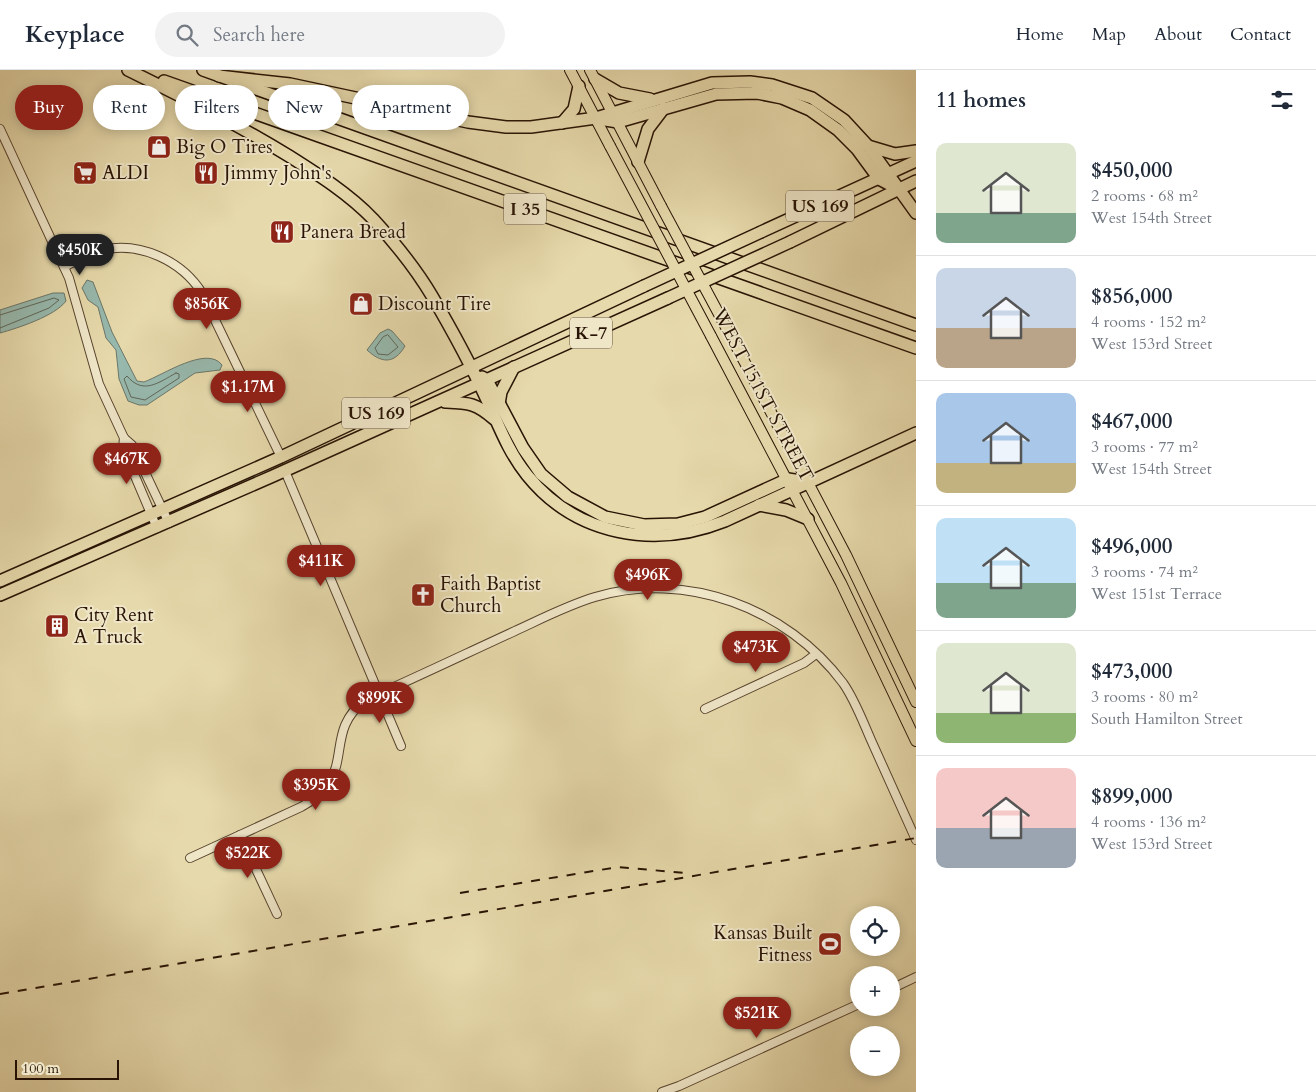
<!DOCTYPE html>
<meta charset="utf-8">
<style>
body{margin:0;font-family:Cardo,serif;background:#f2f2f3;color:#1f2937;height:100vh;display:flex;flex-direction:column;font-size:19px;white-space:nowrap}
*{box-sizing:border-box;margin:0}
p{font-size:16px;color:#747a83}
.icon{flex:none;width:28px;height:28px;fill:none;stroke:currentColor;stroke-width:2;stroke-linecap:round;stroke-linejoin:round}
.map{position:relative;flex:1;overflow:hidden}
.side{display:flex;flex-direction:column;background:#fff;width:400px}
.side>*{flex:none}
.hud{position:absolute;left:15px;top:15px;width:475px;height:45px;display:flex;gap:10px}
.tools{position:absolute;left:850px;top:836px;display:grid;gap:10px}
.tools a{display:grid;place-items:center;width:50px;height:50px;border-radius:50%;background:#fff;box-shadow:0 2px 12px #0003;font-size:25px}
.scale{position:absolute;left:15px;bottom:12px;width:104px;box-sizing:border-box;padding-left:5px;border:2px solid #281304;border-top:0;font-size:14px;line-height:18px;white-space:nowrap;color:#281304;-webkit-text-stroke:4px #efe6c8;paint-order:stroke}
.price{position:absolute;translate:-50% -42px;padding:0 11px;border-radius:18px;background:#8f2418;color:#fff;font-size:16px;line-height:32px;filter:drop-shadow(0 1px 2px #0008)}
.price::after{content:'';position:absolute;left:50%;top:30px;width:15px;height:11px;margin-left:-8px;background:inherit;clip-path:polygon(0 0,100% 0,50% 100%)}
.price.selected{background:#222;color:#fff}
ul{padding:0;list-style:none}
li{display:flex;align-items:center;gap:15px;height:125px;padding:0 20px}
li+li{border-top:1px solid #e0e1e3}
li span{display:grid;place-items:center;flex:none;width:140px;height:100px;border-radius:10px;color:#555}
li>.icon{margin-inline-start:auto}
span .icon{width:60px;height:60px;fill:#fffc;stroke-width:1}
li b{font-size:21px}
h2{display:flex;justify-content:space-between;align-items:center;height:60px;padding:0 20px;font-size:21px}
.chip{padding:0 18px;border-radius:22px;background:#fff;box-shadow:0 2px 12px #0003;font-size:18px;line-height:45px}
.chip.selected{background:#8f2418;color:#fff}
header{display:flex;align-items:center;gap:30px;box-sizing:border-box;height:70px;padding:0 25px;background:#fff;border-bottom:1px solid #e0e1e3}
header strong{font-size:24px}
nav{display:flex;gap:28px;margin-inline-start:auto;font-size:18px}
.search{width:350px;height:45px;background:#f2f2f3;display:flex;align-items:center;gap:12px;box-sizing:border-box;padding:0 18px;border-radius:28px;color:#747a83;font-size:19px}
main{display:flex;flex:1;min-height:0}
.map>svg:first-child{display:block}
.water{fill:#97b9ae;stroke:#6b776a}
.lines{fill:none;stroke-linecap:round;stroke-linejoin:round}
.shore{stroke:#606659;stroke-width:1}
.minor-casing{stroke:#58442e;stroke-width:10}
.major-casing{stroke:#281304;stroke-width:12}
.highway-casing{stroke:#281304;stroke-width:14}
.minor{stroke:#efe6c8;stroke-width:8}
.major{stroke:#e6d9ab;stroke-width:10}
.highway{stroke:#e6d9ab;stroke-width:11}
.rail{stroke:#281304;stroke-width:2;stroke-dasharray:9 9;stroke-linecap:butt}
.major-bridge-casing{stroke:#281304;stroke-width:12;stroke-linecap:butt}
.highway-bridge-casing{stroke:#281304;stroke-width:14;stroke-linecap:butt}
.major-bridge{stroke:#e6d9ab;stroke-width:10}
.highway-bridge{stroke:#e6d9ab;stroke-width:11}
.labels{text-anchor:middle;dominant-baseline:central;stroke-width:4;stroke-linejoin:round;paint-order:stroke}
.shield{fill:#efe6c8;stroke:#64523f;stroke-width:1}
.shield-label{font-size:18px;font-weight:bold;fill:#281304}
.poi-label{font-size:19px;fill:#281304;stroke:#efe6c8;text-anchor:start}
.street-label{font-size:19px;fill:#281304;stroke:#efe6c8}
</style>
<header>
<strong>Keyplace</strong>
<div class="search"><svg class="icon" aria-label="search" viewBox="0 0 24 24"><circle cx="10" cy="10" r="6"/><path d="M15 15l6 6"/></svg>Search here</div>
<nav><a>Home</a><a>Map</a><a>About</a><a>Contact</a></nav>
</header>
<main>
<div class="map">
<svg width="916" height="1022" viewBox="0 0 916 1022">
<rect width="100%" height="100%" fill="#e6d9ab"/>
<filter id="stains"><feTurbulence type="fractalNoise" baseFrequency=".004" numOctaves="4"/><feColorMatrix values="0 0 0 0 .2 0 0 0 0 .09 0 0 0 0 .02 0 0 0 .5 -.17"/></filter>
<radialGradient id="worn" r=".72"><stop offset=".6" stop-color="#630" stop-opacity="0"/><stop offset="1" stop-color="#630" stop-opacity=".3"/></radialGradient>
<g class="water">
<path d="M 87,210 L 93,212 L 112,262 L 137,311 L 144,312 C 163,305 207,275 222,295 L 220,300 L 195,303 L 147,335 L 139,335 L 128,331 L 119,309 L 116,280 L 106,268 L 98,237 L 88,230 L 82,218 Z"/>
<path d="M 53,223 L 64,223 L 66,231 C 55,246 18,258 0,263 L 0,240 Z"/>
<path d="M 388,259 L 392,261 L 405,276 C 394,295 381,293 367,280 L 380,263 Z"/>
</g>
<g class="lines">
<g class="shore">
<path d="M 0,245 L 54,228 L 59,230 L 49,238 L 0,258"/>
<path d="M 388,265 L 398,277 L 388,285 L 378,284 L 375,278 L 383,267 Z"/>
<path d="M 176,303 L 179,304 L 179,308 L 145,330 L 131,327 L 124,309 L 127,306 C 143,325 158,313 176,303 Z"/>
</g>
<defs>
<g id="minor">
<path d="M 0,59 L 69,208 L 99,314 L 124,368 L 132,375 L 169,453"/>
<path d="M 64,197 C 76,191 89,182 102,180 C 140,171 182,191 202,223 L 281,387"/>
<path d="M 124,368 L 123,378 L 157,458"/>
<path d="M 285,401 L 401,676"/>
<path d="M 705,639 L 804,593 L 816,584"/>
<path d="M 240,765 L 277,844"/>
<path d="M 190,788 L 301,737 C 311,731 322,725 328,715 C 347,685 330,658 365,630 C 415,608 465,584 515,561 C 541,549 568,535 595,527 C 686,500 787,538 843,613 C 855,630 863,652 871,670 C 886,704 901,737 916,770"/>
<path d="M 891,919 L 916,907"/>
<path d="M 662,1022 L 679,1016 L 859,934"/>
</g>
<g id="major">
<path d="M 570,0 L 610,76"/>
<path d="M 590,0 L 661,136"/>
<path d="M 711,266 L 841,513 L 916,671"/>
<path d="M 743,289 L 846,485 L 916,632"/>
</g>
<g id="highway">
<path d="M 128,0 C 183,27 237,54 289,86 C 319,105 349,124 373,149 C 395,173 416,199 432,226 C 452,260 471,295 487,330 C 499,356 509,383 527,405 C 576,466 655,479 725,451 L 916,363"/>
<path d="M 203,0 L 916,255"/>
<path d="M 219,6 L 290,14 L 468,52 L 506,57 L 531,57 L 596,48 L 712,13 L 750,12 L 772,15 L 812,28 L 844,50 L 868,76 L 916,143"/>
<path d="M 595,9 L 619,23 L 650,29"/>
<path d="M 164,11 L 916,278"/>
<path d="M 599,49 L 618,52 L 716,24 L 757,23 L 782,28 L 810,40 L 838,60 L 857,79 L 879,109 L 898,119"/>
<path d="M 562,53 L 574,39 L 579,16"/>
<path d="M 868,76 L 895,84 L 916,81"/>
<path d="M 638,92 L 648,59 L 664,38"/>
<path d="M 761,162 L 916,91"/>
<path d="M 790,172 L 916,111"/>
<path d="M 482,307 L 487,310 L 523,378 L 541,404 L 568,427 L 605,447 L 644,455 L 678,454 L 705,447 L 788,409 L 807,412"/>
<path d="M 445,332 C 469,333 476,333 494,349"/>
<path d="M 499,334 L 501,322 L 514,297"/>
<path d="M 759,435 L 786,440 L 808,449"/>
<path d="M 0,511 L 281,387 L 644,216"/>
<path d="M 0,525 L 273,406 L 668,228"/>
</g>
</defs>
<use href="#minor" class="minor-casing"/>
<use href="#major" class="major-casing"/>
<use href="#highway" class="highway-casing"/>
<use href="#minor" class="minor"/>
<use href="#major" class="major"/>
<use href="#highway" class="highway"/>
<g class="rail">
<path d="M 460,823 L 618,797 L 685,803"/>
<path d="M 0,924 L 916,768"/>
</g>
<defs>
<g id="major-bridge">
<path d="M 610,76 L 711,266"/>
<path d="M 661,136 L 743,289"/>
</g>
<g id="highway-bridge">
<path d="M 644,216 L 761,162"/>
<path d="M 668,228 L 790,172"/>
</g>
</defs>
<use href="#major-bridge" class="major-bridge-casing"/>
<use href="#highway-bridge" class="highway-bridge-casing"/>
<use href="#major-bridge" class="major-bridge"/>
<use href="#highway-bridge" class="highway-bridge"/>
</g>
<defs>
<symbol id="shop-square" viewBox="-11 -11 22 22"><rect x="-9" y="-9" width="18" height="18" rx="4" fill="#8f2418" stroke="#efe6c8"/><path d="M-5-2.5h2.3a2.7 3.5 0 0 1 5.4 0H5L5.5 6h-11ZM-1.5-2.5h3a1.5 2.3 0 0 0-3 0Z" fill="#fff"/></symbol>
<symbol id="supermarket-square" viewBox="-11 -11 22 22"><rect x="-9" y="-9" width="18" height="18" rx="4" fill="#8f2418" stroke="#efe6c8"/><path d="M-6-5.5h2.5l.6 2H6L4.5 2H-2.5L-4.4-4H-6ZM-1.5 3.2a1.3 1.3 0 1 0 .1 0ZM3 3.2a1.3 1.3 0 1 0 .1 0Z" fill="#fff"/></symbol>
<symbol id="restaurant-square" viewBox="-11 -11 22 22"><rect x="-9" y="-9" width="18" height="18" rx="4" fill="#8f2418" stroke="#efe6c8"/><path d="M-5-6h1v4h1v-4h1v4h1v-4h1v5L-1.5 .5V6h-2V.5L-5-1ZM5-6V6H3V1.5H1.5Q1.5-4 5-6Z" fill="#fff"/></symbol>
<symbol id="church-square" viewBox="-11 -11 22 22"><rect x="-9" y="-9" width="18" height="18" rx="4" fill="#8f2418" stroke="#efe6c8"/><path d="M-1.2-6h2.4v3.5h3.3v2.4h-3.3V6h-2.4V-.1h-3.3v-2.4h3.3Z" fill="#fff"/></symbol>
<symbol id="building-square" viewBox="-11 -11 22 22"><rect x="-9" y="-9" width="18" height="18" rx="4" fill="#8f2418" stroke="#efe6c8"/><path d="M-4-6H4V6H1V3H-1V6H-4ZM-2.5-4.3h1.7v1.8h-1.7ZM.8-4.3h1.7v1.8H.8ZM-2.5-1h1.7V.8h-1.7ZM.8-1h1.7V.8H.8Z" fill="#fff"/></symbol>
<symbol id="stadium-square" viewBox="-11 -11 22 22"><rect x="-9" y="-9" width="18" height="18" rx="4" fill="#8f2418" stroke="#efe6c8"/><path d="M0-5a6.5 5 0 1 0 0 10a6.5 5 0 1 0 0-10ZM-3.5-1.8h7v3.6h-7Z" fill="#fff"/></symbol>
</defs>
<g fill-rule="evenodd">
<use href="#shop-square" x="145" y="63" width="28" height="28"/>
<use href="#supermarket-square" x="71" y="89" width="28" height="28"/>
<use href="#restaurant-square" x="192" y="89" width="28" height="28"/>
<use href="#restaurant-square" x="268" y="148" width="28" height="28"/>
<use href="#shop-square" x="347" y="220" width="28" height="28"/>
<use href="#church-square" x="409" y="511" width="28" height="28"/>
<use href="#building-square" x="43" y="542" width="28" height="28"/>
<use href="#stadium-square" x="816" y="860" width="28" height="28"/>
</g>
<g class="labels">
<g class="shield">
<rect x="786" y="120.5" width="68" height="31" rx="4"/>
<rect x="504" y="123.5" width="42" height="31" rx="4"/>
<rect x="570" y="247.5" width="42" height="31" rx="4"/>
<rect x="342" y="327.5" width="68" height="31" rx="4"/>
</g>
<g class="shield-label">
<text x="820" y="136">US 169</text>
<text x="525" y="139">I 35</text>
<text x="591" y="263">K-7</text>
<text x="376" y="343">US 169</text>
</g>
<g class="poi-label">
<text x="176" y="77">Big O Tires</text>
<text x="102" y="103">ALDI</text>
<text x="224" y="103">Jimmy John's</text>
<text x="300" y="162">Panera Bread</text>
<text x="378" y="234">Discount Tire</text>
<text x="440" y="514">Faith Baptist<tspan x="440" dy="22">Church</tspan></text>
<text x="74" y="545">City Rent<tspan x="74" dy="22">A Truck</tspan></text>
<text x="812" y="863" text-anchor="end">Kansas Built<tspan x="812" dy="22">Fitness</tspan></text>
</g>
<g class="street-label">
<text transform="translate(763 325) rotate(62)">WEST 151ST STREET</text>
</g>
</g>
<rect width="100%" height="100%" filter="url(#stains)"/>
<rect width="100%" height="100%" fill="url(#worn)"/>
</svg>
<div class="tools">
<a><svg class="icon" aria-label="locate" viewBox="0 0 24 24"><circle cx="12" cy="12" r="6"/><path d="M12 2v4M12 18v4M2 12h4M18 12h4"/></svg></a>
<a>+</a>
<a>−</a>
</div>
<div class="scale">100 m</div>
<b class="price selected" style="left:80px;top:206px">$450K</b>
<b class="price" style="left:207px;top:260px">$856K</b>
<b class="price" style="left:248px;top:343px">$1.17M</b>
<b class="price" style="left:127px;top:415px">$467K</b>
<b class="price" style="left:321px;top:517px">$411K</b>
<b class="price" style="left:648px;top:531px">$496K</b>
<b class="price" style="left:756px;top:603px">$473K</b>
<b class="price" style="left:380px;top:654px">$899K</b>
<b class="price" style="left:316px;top:741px">$395K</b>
<b class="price" style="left:248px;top:809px">$522K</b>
<b class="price" style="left:757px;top:969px">$521K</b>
<div class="hud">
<a class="chip selected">Buy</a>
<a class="chip">Rent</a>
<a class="chip">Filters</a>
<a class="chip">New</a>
<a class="chip">Apartment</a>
</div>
</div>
<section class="side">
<h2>11 homes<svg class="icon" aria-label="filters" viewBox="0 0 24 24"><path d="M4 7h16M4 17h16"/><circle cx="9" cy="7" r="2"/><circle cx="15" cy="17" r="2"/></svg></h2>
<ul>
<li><span style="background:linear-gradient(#dfe7d0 70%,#7fa58c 0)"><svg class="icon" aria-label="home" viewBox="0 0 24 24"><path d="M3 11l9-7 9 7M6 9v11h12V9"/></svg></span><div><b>$450,000</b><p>2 rooms · 68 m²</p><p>West 154th Street</p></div></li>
<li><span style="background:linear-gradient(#c9d6e8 60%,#b9a48a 0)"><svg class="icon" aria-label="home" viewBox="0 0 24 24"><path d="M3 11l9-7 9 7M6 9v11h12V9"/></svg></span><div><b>$856,000</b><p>4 rooms · 152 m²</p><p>West 153rd Street</p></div></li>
<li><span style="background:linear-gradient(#a9c7e8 70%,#c2b280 0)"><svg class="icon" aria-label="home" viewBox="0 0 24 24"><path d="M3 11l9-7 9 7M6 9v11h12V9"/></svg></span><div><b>$467,000</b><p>3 rooms · 77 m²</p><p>West 154th Street</p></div></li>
<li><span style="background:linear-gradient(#bfe0f5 65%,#7fa58c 0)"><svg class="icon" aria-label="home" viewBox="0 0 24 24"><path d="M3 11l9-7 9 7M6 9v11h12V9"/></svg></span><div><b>$496,000</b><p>3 rooms · 74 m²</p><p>West 151st Terrace</p></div></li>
<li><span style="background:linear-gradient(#dfe7d0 70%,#8fb573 0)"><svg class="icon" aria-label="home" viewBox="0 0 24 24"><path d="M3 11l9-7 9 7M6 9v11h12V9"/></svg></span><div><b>$473,000</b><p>3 rooms · 80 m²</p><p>South Hamilton Street</p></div></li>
<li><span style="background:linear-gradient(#f6c9c9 60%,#9aa5b1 0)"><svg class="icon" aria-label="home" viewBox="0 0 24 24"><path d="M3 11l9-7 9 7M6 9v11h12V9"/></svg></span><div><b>$899,000</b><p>4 rooms · 136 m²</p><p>West 153rd Street</p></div></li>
</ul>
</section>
</main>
